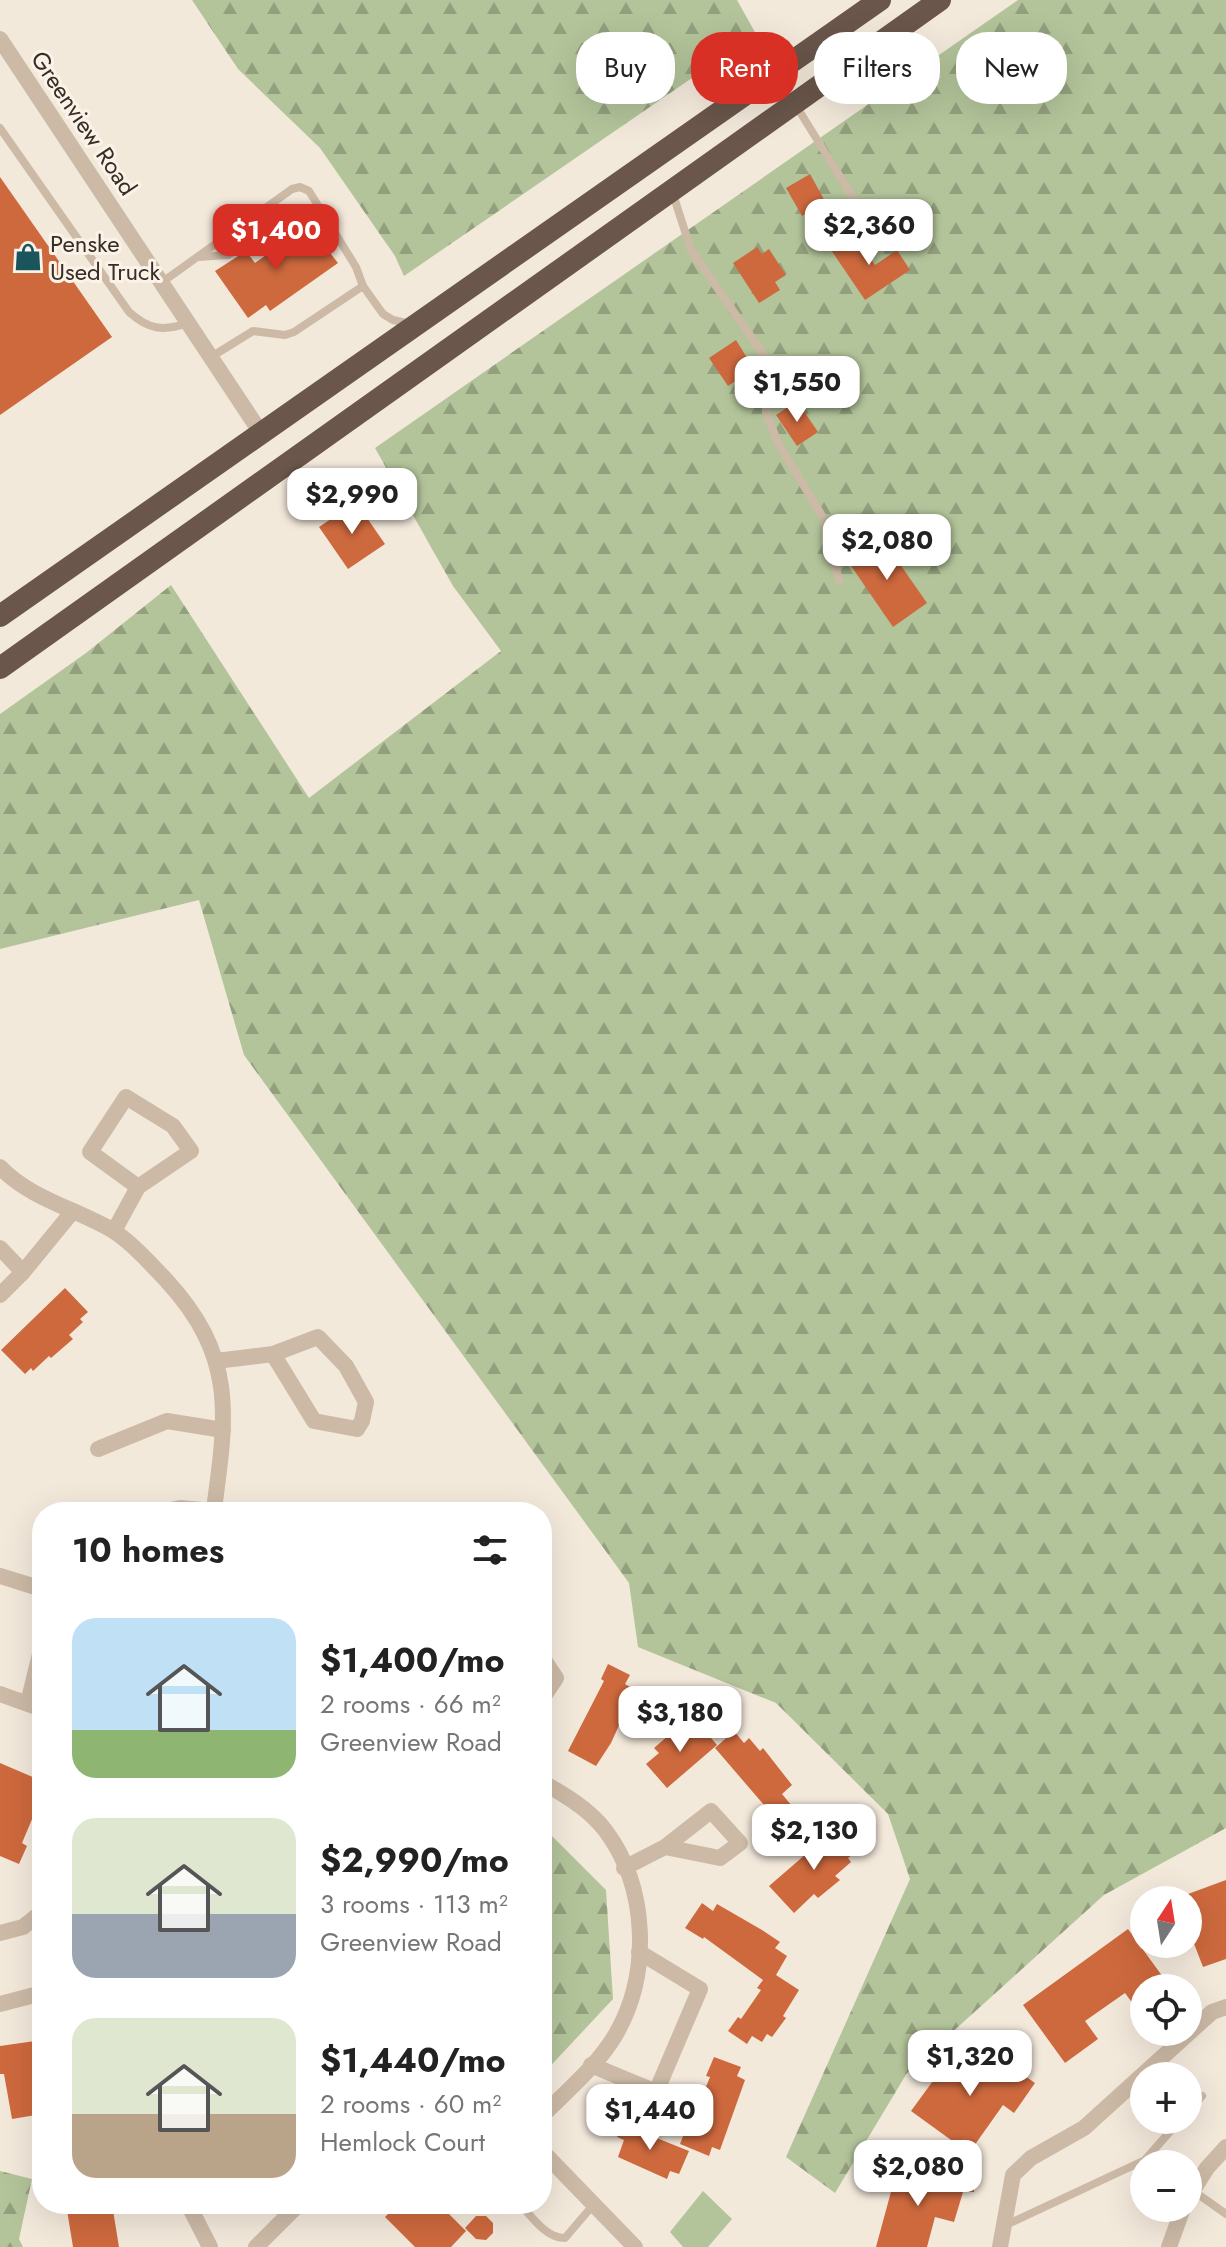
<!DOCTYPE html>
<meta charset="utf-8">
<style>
body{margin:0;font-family:Jost,sans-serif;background:#f6f6f6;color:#222;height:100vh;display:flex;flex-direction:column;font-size:30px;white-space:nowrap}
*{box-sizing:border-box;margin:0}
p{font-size:26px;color:#767676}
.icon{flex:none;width:44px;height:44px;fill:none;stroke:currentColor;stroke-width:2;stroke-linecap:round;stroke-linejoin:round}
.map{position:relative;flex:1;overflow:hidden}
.side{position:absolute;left:32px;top:1502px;width:520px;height:712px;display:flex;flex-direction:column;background:#fff;border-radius:32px;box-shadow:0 8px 32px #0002}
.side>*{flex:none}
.banner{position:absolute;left:576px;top:32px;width:530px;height:72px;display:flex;gap:16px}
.needle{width:52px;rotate:12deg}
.tools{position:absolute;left:1130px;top:1886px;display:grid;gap:16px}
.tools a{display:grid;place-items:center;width:72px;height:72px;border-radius:50%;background:#fff;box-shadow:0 8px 32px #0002;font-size:40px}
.price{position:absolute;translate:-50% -68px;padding:0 18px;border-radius:16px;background:#fff;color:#222;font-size:26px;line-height:52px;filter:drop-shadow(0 2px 4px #0008)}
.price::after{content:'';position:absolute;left:50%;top:48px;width:24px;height:18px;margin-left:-12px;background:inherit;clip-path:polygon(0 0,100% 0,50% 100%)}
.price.current{background:#d93025;color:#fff}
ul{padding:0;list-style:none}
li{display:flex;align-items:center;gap:24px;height:200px;padding:0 40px}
li span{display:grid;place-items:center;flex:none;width:224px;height:160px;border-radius:24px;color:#555}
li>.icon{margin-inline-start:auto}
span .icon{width:96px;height:96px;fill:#fffc;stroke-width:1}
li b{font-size:34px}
h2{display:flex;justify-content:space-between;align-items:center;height:96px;padding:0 40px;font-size:34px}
.chip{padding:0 28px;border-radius:32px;background:#fff;box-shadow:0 8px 32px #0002;font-size:28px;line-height:72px}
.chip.current{background:#d93025;color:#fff}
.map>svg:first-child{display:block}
.green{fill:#b3c49a}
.forest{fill:url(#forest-firs)}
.building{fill:#ce693e}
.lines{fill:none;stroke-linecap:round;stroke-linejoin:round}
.service{stroke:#ccbaa6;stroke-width:8}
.minor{stroke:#ccbaa6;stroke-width:16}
.trunk{stroke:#6a564a;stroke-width:22}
.labels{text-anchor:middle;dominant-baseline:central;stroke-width:6;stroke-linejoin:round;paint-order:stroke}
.street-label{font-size:24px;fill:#382d27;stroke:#fbf3e8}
.poi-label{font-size:24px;fill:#382d27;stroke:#fbf3e8;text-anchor:start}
</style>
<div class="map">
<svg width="1226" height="2247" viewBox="0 0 1226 2247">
<defs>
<pattern id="forest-firs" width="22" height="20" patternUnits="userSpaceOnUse" patternTransform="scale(2)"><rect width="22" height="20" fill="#b3c49a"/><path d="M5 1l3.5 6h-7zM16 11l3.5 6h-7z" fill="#93a07e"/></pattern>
</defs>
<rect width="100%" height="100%" fill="#f3e9db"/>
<path class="green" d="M 703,2191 L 732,2219 L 708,2247 L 683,2247 L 670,2232 Z"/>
<g class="forest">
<path d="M 192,0 L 737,0 L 756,34 L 404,276 L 395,256 L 320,148 L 238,69 Z"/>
<path d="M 1018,0 L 1226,0 L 1226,1828 L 1104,1895 L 907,2073 L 835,2193 L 786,2157 L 910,1879 L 888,1814 L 776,1703 L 638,1647 L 629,1583 L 244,1055 L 199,900 L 0,949 L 0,714 L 86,653 L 171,585 L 309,798 L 501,651 L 453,586 L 375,448 Z"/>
<path d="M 542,1826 L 606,1890 L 613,1999 L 542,2075 Z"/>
<path d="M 0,2171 L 32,2179 L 19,2239 L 23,2247 L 0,2247 Z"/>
</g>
<g class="building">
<path d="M 810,174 L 826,203 L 802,216 L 786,188 Z"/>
<path d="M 0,177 L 112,337 L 0,415 Z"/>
<path d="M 308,225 L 338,263 L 270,311 L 266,305 L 248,318 L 215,271 L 246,251 L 255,263 Z"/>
<path d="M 855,235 L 875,265 L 897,250 L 910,270 L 865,300 L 831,250 Z"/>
<path d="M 757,247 L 762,254 L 769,249 L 786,275 L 775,282 L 780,290 L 759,303 L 733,263 Z"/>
<path d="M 736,340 L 754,369 L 728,386 L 709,358 Z"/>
<path d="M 797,401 L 818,432 L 797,446 L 776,415 Z"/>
<path d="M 356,502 L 385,544 L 348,569 L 319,527 Z"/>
<path d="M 881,537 L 927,603 L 893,627 L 847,560 Z"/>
<path d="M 65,1288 L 88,1312 L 80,1319 L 83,1322 L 69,1335 L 73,1339 L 51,1358 L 49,1356 L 33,1371 L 31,1368 L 25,1374 L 1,1350 Z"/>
<path d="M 608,1664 L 630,1675 L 625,1684 L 635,1690 L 611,1743 L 596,1766 L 568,1751 L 604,1681 L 601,1679 Z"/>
<path d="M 700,1725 L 717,1745 L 667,1788 L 646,1764 L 659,1753 L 654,1748 L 669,1735 L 672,1739 L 687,1726 L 692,1732 Z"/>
<path d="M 734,1731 L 744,1743 L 749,1738 L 760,1751 L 763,1748 L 792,1785 L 782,1794 L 792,1806 L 776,1819 L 715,1748 Z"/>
<path d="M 0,1763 L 42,1781 L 42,1806 L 38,1805 L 22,1843 L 27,1846 L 19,1864 L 0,1856 Z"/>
<path d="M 835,1829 L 854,1853 L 848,1858 L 851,1862 L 835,1876 L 840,1880 L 818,1898 L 814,1894 L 794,1913 L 769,1886 Z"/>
<path d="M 1226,1880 L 1226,1959 L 1203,1967 L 1188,1928 L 1188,1894 Z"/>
<path d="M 702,1903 L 713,1911 L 717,1904 L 762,1930 L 780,1942 L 775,1948 L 787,1956 L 776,1975 L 799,1990 L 783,2016 L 786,2018 L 772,2037 L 767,2034 L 762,2042 L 752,2036 L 747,2044 L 728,2031 L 738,2017 L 741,2019 L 761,1990 L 757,1988 L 763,1980 L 704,1937 L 703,1939 L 685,1928 Z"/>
<path d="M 1128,1929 L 1171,1988 L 1144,1988 L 1144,2019 L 1125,1993 L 1085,2021 L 1098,2039 L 1065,2063 L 1023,2005 Z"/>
<path d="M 42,2040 L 42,2114 L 12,2119 L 4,2074 L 0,2074 L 0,2046 Z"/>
<path d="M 971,2048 L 1009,2075 L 1014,2068 L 1035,2083 L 1014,2113 L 1003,2105 L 969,2153 L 911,2111 L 952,2055 L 961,2061 Z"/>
<path d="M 714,2057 L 741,2067 L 737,2076 L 745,2080 L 720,2150 L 712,2147 L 709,2156 L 680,2144 L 693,2110 L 696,2111 L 710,2077 L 706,2076 Z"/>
<path d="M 623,2122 L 640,2128 L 639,2131 L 689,2151 L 679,2174 L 670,2171 L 667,2179 L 618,2157 L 624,2140 L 617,2137 Z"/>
<path d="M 898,2166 L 974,2187 L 974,2192 L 963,2192 L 954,2222 L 935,2217 L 927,2247 L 876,2247 Z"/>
<path d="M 66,2204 L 112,2204 L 119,2247 L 73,2247 Z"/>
<path d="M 380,2204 L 439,2204 L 466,2231 L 451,2247 L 415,2247 L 385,2217 L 389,2213 Z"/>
<path d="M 476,2216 L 486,2216 L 493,2223 L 493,2233 L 486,2240 L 476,2239 L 465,2228 Z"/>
</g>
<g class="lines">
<g class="service">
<path d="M 795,104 L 873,230"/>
<path d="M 0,128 L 129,312 C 148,329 163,332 187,323"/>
<path d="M 672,191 L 691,250 L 763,354 L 767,386 L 766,413 L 779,445 L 824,519 L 839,581"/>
<path d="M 199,257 L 228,255 L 293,210 L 301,210 L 313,220 L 330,226"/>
<path d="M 161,283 L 292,189 L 300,187 L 309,191 L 356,267 L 363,286 L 383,314 L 393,320 L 411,324"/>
<path d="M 211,357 L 253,331 L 285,335 L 294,332 L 363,286"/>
<path d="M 1188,2111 L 1202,2096"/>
<path d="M 1192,2190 L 1226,2214"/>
<path d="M 520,2204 C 532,2217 546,2238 565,2238 L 594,2204"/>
<path d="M 1006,2225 L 1145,2160 L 1180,2120"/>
</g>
<g class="minor">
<path d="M 0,39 L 261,433"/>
<path d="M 0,1167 C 31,1199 74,1208 112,1230 C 131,1242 150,1263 166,1280 C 236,1356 227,1414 214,1509"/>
<path d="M 114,1231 L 138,1187 L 90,1152 L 126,1097 L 173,1126 L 191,1151 L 138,1187"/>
<path d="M 0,1248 L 23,1272"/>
<path d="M 0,1295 L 23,1272 L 73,1211"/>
<path d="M 216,1361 L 273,1354 L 318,1337 L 346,1366 L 366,1402 L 362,1421 L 357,1429 L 314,1421 L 273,1354"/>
<path d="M 98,1449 L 167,1421 L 223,1430"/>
<path d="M 162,1512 L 180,1508 L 225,1512"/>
<path d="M 0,1576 L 42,1589"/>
<path d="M 542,1657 L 556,1678 L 542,1699"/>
<path d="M 0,1694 L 42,1709"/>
<path d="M 28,1703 L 42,1646"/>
<path d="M 542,1782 C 565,1795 589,1809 605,1830 C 648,1887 651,1973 616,2034 C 598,2065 567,2091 542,2116"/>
<path d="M 624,1868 L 665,1847 L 711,1811 L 740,1843 L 720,1858 L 665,1847"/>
<path d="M 0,1933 L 23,1927 L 42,1912"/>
<path d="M 0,2004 L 42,1993"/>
<path d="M 591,2065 L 656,2092 L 700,1989 L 639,1952"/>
<path d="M 542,2151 L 635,2247"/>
<path d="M 1188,2198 L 1207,2168 L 1226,2147"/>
<path d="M 188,2204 L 210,2247"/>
<path d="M 256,2247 L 299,2204"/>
<path d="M 1000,2247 L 1013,2175 L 1031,2158 L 1084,2128 L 1212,2012 L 1226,2007"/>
<path d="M 1169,2247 L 1183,2208"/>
</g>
<g class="trunk">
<path d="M 0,616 L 880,0"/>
<path d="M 0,668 L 940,0"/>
</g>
</g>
<defs>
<symbol id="shop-bare" viewBox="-9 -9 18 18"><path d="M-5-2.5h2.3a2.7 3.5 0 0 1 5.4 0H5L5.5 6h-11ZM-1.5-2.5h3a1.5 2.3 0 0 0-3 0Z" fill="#1a545c" stroke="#fbf3e8" stroke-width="2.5" paint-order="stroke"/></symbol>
</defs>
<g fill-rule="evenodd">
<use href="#shop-bare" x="8" y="237" width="40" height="40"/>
</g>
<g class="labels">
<g class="street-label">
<text transform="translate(84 123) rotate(56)">Greenview Road</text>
</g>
<g class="poi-label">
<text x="50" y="243">Penske<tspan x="50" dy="28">Used Truck</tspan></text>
</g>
</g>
</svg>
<div class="tools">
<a><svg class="needle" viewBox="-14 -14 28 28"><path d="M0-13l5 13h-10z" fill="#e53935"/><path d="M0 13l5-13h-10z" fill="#767676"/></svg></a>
<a><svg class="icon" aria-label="locate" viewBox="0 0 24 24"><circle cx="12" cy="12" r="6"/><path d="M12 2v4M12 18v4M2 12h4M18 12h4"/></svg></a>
<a>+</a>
<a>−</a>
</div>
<b class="price" style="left:869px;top:267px">$2,360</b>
<b class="price current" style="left:276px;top:272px">$1,400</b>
<b class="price" style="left:797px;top:424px">$1,550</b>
<b class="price" style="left:352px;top:536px">$2,990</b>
<b class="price" style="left:887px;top:582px">$2,080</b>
<b class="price" style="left:680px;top:1754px">$3,180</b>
<b class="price" style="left:814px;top:1872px">$2,130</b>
<b class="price" style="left:970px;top:2098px">$1,320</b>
<b class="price" style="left:650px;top:2152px">$1,440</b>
<b class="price" style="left:918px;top:2208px">$2,080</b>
<div class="banner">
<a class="chip">Buy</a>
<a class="chip current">Rent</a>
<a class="chip">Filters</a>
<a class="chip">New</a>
</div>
<section class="side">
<h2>10 homes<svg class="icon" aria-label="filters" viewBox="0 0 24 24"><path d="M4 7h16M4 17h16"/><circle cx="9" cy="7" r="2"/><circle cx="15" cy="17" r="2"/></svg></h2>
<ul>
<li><span style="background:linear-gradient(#bfe0f5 70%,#8fb573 0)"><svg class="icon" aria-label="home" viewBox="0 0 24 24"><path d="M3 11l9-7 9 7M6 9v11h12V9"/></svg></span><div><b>$1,400/mo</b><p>2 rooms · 66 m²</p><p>Greenview Road</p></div></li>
<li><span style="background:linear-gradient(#dfe7d0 60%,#9aa5b1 0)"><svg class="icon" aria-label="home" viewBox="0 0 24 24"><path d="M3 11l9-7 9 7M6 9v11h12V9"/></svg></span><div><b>$2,990/mo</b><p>3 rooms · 113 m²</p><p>Greenview Road</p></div></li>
<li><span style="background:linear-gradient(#dfe7d0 60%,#b9a48a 0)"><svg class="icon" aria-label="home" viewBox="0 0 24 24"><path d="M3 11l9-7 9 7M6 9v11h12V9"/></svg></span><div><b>$1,440/mo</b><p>2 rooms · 60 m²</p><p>Hemlock Court</p></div></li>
</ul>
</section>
</div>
